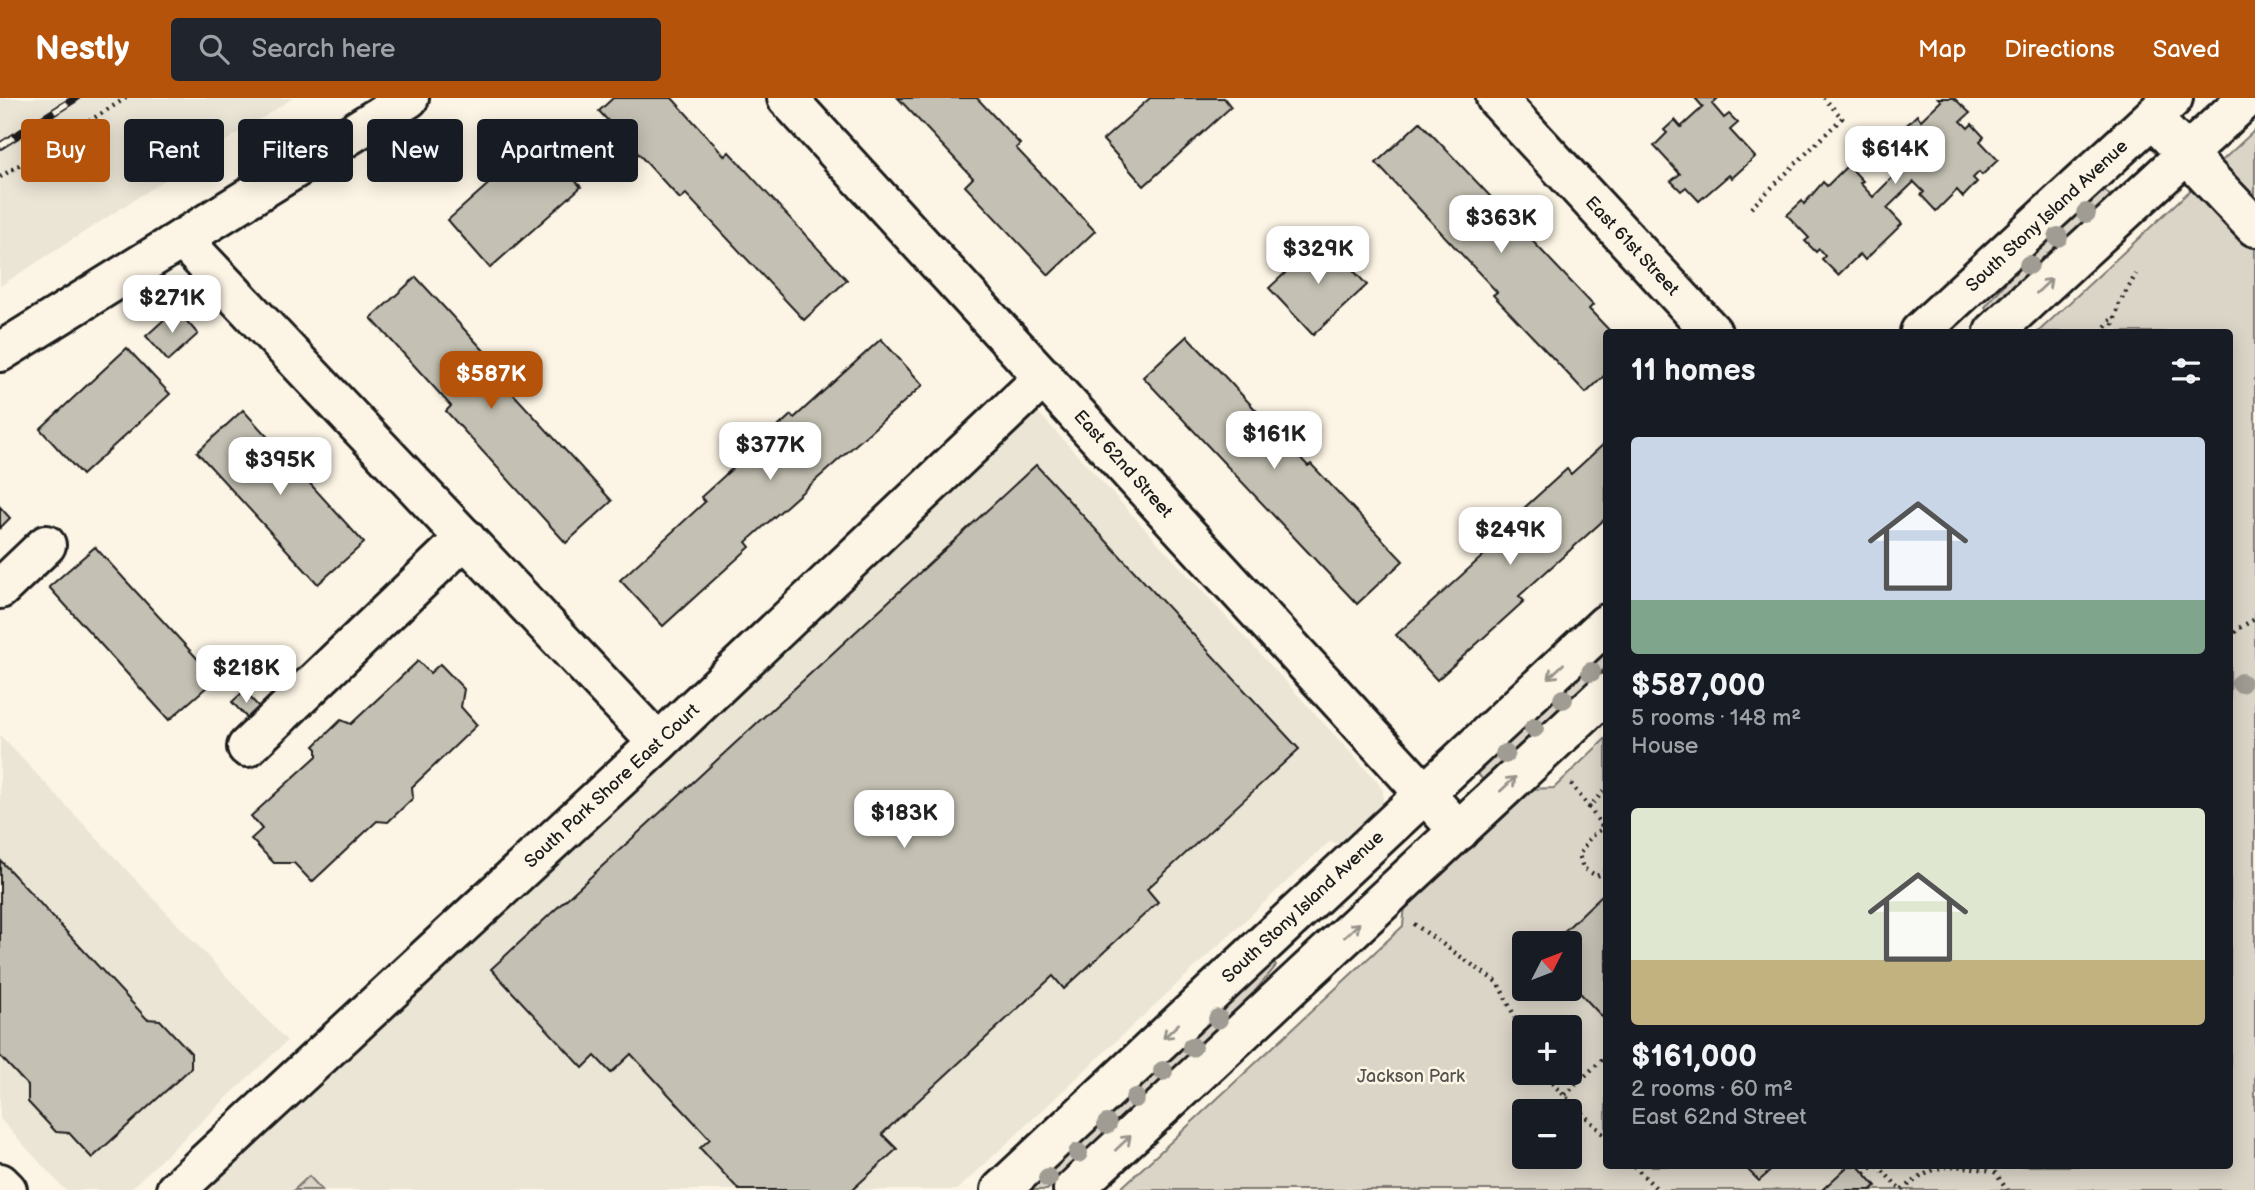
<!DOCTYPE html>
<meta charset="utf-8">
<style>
body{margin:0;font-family:"Balsamiq Sans",sans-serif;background:#20242c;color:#f1f3f6;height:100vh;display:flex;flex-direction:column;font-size:26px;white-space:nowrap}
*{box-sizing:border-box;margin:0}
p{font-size:23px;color:#9ea1a6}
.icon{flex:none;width:38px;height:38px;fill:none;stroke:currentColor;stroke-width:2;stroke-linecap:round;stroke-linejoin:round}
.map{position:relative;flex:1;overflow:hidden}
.panel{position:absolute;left:1603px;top:231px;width:630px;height:840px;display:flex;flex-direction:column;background:#171b24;border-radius:7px;box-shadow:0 4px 18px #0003}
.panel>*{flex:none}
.hud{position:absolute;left:21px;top:21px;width:665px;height:63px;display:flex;gap:14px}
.needle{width:46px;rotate:48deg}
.controls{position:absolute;left:1512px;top:833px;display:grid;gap:14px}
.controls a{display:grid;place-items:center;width:70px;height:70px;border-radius:7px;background:#171b24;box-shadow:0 4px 18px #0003;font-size:35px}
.price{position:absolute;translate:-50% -60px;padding:0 16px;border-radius:14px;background:#fff;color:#222;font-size:23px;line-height:46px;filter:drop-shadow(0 2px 4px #0008)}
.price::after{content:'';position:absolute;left:50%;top:42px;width:21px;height:16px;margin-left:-10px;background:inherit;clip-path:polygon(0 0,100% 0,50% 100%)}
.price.active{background:#b45309;color:#fff}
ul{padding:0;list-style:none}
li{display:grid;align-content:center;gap:14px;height:371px;padding:0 28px}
li span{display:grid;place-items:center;height:217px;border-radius:7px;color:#555}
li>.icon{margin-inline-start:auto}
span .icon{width:126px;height:126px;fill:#fffc;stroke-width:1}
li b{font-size:30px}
h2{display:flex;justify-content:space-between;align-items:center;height:84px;padding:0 28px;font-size:30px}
.chip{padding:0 24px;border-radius:7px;background:#171b24;box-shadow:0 4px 18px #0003;font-size:24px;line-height:63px}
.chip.active{background:#b45309;color:#fff}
header{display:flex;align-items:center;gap:42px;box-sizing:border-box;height:98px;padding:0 35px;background:#b45309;color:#fff}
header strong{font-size:33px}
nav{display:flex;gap:38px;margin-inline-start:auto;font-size:24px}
.search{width:490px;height:63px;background:#20242c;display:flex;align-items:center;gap:18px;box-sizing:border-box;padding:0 24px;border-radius:7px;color:#9ea1a6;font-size:26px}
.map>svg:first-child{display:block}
.built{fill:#ebe5d6}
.green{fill:#dbd5c8;stroke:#7c7872;stroke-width:2;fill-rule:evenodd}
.building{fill:#c4c0b3;stroke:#1c1c1c;stroke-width:2}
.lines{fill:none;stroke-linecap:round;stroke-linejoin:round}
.minor-casing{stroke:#1c1c1c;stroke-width:44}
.major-casing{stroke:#1c1c1c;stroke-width:44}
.path{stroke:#1c1c1c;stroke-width:4.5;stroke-dasharray:2 5;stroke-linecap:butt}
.minor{stroke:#fcf5e5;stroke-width:38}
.major{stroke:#fcf5e5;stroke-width:38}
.rail-casing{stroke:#1c1c1c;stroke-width:8}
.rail{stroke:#fcf5e5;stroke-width:5;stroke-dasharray:16;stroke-linecap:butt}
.tree{fill:#a09c93}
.oneway{stroke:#97938b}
.labels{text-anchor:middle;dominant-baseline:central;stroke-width:5;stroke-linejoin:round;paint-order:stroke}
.street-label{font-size:18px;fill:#1c1c1c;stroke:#fcf5e5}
.park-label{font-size:18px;fill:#555450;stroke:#fcf5e5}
</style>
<header>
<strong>Nestly</strong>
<div class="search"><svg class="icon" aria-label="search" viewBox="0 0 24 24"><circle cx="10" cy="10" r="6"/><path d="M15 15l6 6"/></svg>Search here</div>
<nav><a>Map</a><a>Directions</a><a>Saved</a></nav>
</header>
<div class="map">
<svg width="2255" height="1092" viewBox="0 0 2255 1092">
<rect width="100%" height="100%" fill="#fcf5e5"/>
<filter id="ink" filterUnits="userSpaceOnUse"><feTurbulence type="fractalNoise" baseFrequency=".0143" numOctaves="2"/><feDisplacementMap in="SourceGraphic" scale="14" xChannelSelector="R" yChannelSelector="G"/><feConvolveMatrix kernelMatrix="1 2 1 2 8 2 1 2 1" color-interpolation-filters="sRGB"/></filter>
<g filter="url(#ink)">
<g class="built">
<path d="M 0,0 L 293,0 L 0,188 Z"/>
<path d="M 1036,312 L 1375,681 L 1383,692 L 1383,705 L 1378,716 L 1344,747 L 1329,744 L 957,1092 L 198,1092 Z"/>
<path d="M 0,637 L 287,943 L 129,1092 L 65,1092 L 0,1021 Z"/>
</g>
<g class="green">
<path d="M 2255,32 L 2255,1092 L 1119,1092 L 1403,828 L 1405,807 L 1528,691 L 1554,690 L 1606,640 L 1606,1068 L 2230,1068 L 2230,234 L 2038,234 ZM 1524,845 L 1570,845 L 1570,891 L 1524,891 ZM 1524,929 L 1570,929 L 1570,975 L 1524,975 ZM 1524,1013 L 1570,1013 L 1570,1059 L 1524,1059 Z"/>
<path d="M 2102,89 L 2112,100 L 1990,214 L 1985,209 L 2031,155 Z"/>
<path d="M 1606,551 L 1606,569 L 1486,685 L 1475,673 Z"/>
<path d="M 1272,863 L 1276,868 L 1235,917 L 1047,1092 L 1025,1092 Z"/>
<path d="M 309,1078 L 322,1092 L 294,1092 Z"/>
</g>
<g class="building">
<path d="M 613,0 L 672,0 L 725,58 L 729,54 L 847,182 L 804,222 L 686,96 L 680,101 L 599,13 Z"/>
<path d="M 898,0 L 977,0 L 1020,46 L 1016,50 L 1095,133 L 1049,177 L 965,88 L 973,80 Z"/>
<path d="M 1150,0 L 1224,0 L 1231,9 L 1144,88 L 1103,42 Z"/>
<path d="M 1695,0 L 1718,0 L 1712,6 L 1724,20 L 1729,16 L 1738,25 L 1730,32 L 1755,59 L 1732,80 L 1729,77 L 1699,103 L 1686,89 L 1681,93 L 1671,83 L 1680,76 L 1654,48 L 1667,35 L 1664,32 L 1675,22 L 1681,29 L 1703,9 Z"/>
<path d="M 1938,0 L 1954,0 L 1970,15 L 1961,23 L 1968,30 L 1972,26 L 1984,39 L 1980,43 L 1998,62 L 1982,77 L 1979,74 L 1973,80 L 1977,84 L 1963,99 L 1957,92 L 1936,113 L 1921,97 L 1924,94 L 1914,84 L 1887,110 L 1902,126 L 1865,162 L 1860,156 L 1838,177 L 1822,161 L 1825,158 L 1819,151 L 1816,154 L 1805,143 L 1809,140 L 1787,117 L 1802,103 L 1804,106 L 1823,84 L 1827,88 L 1848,67 L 1863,83 L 1860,85 L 1873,99 L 1902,70 L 1883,50 L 1917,17 L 1921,22 L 1941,3 Z"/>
<path d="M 1420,24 L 1593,207 L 1589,211 L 1611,234 L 1606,234 L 1606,276 L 1586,295 L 1493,197 L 1497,194 L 1376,65 Z"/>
<path d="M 539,41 L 581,89 L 490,170 L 448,122 Z"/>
<path d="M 1323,140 L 1367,187 L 1313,237 L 1269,190 Z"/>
<path d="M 416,179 L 499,269 L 493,274 L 612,403 L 566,445 L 446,313 L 451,308 L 371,220 Z"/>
<path d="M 176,211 L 198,236 L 168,263 L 146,238 Z"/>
<path d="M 1187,238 L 1308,368 L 1311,366 L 1403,463 L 1357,506 L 1143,279 Z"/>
<path d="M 881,241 L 923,287 L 746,444 L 750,449 L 663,528 L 620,482 L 705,404 L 701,399 L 791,317 L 794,320 Z"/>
<path d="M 127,250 L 170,296 L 82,377 L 40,331 Z"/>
<path d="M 243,312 L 364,445 L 318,486 L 197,354 Z"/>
<path d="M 1606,344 L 1606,420 L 1519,498 L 1524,503 L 1437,582 L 1396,537 L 1485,456 L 1480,450 L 1567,371 L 1571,376 Z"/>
<path d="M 1036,367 L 1299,651 L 1147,791 L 1158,804 L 1064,891 L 1053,878 L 882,1036 L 897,1051 L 852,1092 L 739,1092 L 700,1050 L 710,1041 L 631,956 L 611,975 L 595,958 L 583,970 L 491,871 Z"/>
<path d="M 0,409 L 10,420 L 0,430 Z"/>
<path d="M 95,449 L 216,581 L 169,622 L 49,489 Z"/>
<path d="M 418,563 L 430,575 L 440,566 L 464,591 L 461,609 L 477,627 L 412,689 L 413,700 L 388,724 L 377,723 L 312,784 L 294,765 L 274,765 L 251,741 L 262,731 L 251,718 L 317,658 L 317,651 L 314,648 L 341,622 L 351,626 Z"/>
<path d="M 244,593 L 260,610 L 248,621 L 232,604 Z"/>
<path d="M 0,762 L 147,921 L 160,922 L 191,955 L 191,970 L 92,1060 L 69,1035 L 56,1034 L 28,1004 L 28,988 L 0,958 Z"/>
<path d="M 1606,793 L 1606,923 L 1570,884 L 1570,845 L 1552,845 Z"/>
<path d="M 1744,1068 L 1776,1068 L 1759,1083 Z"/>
<path d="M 1848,1068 L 1858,1068 L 1876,1088 L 1871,1092 L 1822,1092 Z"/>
</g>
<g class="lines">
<defs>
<g id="minor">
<path d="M 787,0 L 1459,733"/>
<path d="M 1496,0 L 1712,234"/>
<path d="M 2152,20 L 2255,129"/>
<path d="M 182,141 L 658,645"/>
<path d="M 0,254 L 409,0"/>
<path d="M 0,491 L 46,447"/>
<path d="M 247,649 L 465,440"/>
<path d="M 176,1092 L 658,645 L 1044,279"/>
</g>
<g id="major">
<path d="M 1920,234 L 2173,0"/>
<path d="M 1994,234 L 2247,0"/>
<path d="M 0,1085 L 7,1092"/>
<path d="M 1001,1092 L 1606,526"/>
<path d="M 1073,1092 L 1606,595"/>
</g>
</defs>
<use href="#minor" class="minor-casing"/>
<use href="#major" class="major-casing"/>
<g class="path">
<path d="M 0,79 L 126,0"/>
<path d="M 1751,110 L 1842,20 L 1824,0"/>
<path d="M 2101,234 L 2114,218"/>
<path d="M 2111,234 L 2119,206 L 2136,176"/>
<path d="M 2230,540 L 2239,530 L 2255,521"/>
<path d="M 1571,686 L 1589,709 L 1606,691"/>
<path d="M 1589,709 L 1604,731"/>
<path d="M 1606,729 L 1591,738 L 1579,757 L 1583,770 L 1597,778 L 1606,772"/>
<path d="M 1414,826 L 1498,885 L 1514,917 L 1524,951"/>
<path d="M 1542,975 L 1606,1039"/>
<path d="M 1565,997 L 1606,958"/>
<path d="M 1634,1068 L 1658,1092"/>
<path d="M 1878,1068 L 1901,1092"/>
<path d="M 1991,1068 L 2007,1092"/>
<path d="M 1865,1075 L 1872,1068"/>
<path d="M 1902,1092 C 1940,1063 1948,1066 1993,1073"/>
</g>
<use href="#minor" class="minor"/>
<use href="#major" class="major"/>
<defs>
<path id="rail" d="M 0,48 L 76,0"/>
</defs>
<use href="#rail" class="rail-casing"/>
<use href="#rail" class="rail"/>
</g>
<g class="tree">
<circle cx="2086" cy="115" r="10"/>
<circle cx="2058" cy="139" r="10"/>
<circle cx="2029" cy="167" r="10"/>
<circle cx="1591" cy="574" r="10"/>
<circle cx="2241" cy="585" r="10"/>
<circle cx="1563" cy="601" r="10"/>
<circle cx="1534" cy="630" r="10"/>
<circle cx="1505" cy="656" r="10"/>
<circle cx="1218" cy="921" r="10"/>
<circle cx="1192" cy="949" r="10"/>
<circle cx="1163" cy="973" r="10"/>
<circle cx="1135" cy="1000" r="10"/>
<circle cx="1107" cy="1026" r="10"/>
<circle cx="1078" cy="1055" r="10"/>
<circle cx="1048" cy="1080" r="10"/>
</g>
<defs><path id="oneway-shaft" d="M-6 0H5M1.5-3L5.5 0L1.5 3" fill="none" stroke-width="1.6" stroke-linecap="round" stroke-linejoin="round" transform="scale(1.75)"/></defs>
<g class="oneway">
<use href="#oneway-shaft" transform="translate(2044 188) rotate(-43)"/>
<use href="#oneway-shaft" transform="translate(1556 573) rotate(137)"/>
<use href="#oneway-shaft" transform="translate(1508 686) rotate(-43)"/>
<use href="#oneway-shaft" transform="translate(1352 832) rotate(-43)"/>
<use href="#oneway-shaft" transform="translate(1171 933) rotate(137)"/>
<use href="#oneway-shaft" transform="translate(1123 1045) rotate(-43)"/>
</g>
</g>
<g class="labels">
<g class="street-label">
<text transform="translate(2047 118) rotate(-43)">South Stony Island Avenue</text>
<text transform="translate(1632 148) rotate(47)">East 61st Street</text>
<text transform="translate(1123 366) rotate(48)">East 62nd Street</text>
<text transform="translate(612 688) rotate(-43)">South Park Shore East Court</text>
<text transform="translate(1303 809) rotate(-43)">South Stony Island Avenue</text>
</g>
<g class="park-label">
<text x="1411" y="978">Jackson Park</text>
</g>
</g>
</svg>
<div class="controls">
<a><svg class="needle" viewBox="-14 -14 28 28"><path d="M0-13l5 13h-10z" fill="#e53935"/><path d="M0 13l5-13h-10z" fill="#9ea1a6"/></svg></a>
<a>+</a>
<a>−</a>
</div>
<b class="price" style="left:1895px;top:88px">$614K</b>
<b class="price" style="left:1501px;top:157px">$363K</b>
<b class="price" style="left:1318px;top:188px">$329K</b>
<b class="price" style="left:172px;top:237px">$271K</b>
<b class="price active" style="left:491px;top:313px">$587K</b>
<b class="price" style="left:1274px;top:373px">$161K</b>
<b class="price" style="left:770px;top:384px">$377K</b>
<b class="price" style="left:280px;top:399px">$395K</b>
<b class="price" style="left:1510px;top:469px">$249K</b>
<b class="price" style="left:246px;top:607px">$218K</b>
<b class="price" style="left:904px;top:752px">$183K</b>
<div class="hud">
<a class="chip active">Buy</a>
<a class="chip">Rent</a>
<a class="chip">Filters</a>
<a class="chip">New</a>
<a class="chip">Apartment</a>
</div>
<section class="panel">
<h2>11 homes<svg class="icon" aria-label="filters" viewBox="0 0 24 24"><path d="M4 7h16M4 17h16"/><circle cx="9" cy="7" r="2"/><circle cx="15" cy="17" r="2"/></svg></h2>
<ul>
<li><span style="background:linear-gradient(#c9d6e8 75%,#7fa58c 0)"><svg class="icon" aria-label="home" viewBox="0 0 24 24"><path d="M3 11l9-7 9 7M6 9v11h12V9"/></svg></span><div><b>$587,000</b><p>5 rooms · 148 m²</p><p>House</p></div></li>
<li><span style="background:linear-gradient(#dfe7d0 70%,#c2b280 0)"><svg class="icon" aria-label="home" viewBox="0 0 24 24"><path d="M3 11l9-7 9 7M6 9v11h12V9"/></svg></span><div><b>$161,000</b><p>2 rooms · 60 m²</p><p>East 62nd Street</p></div></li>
</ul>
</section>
</div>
